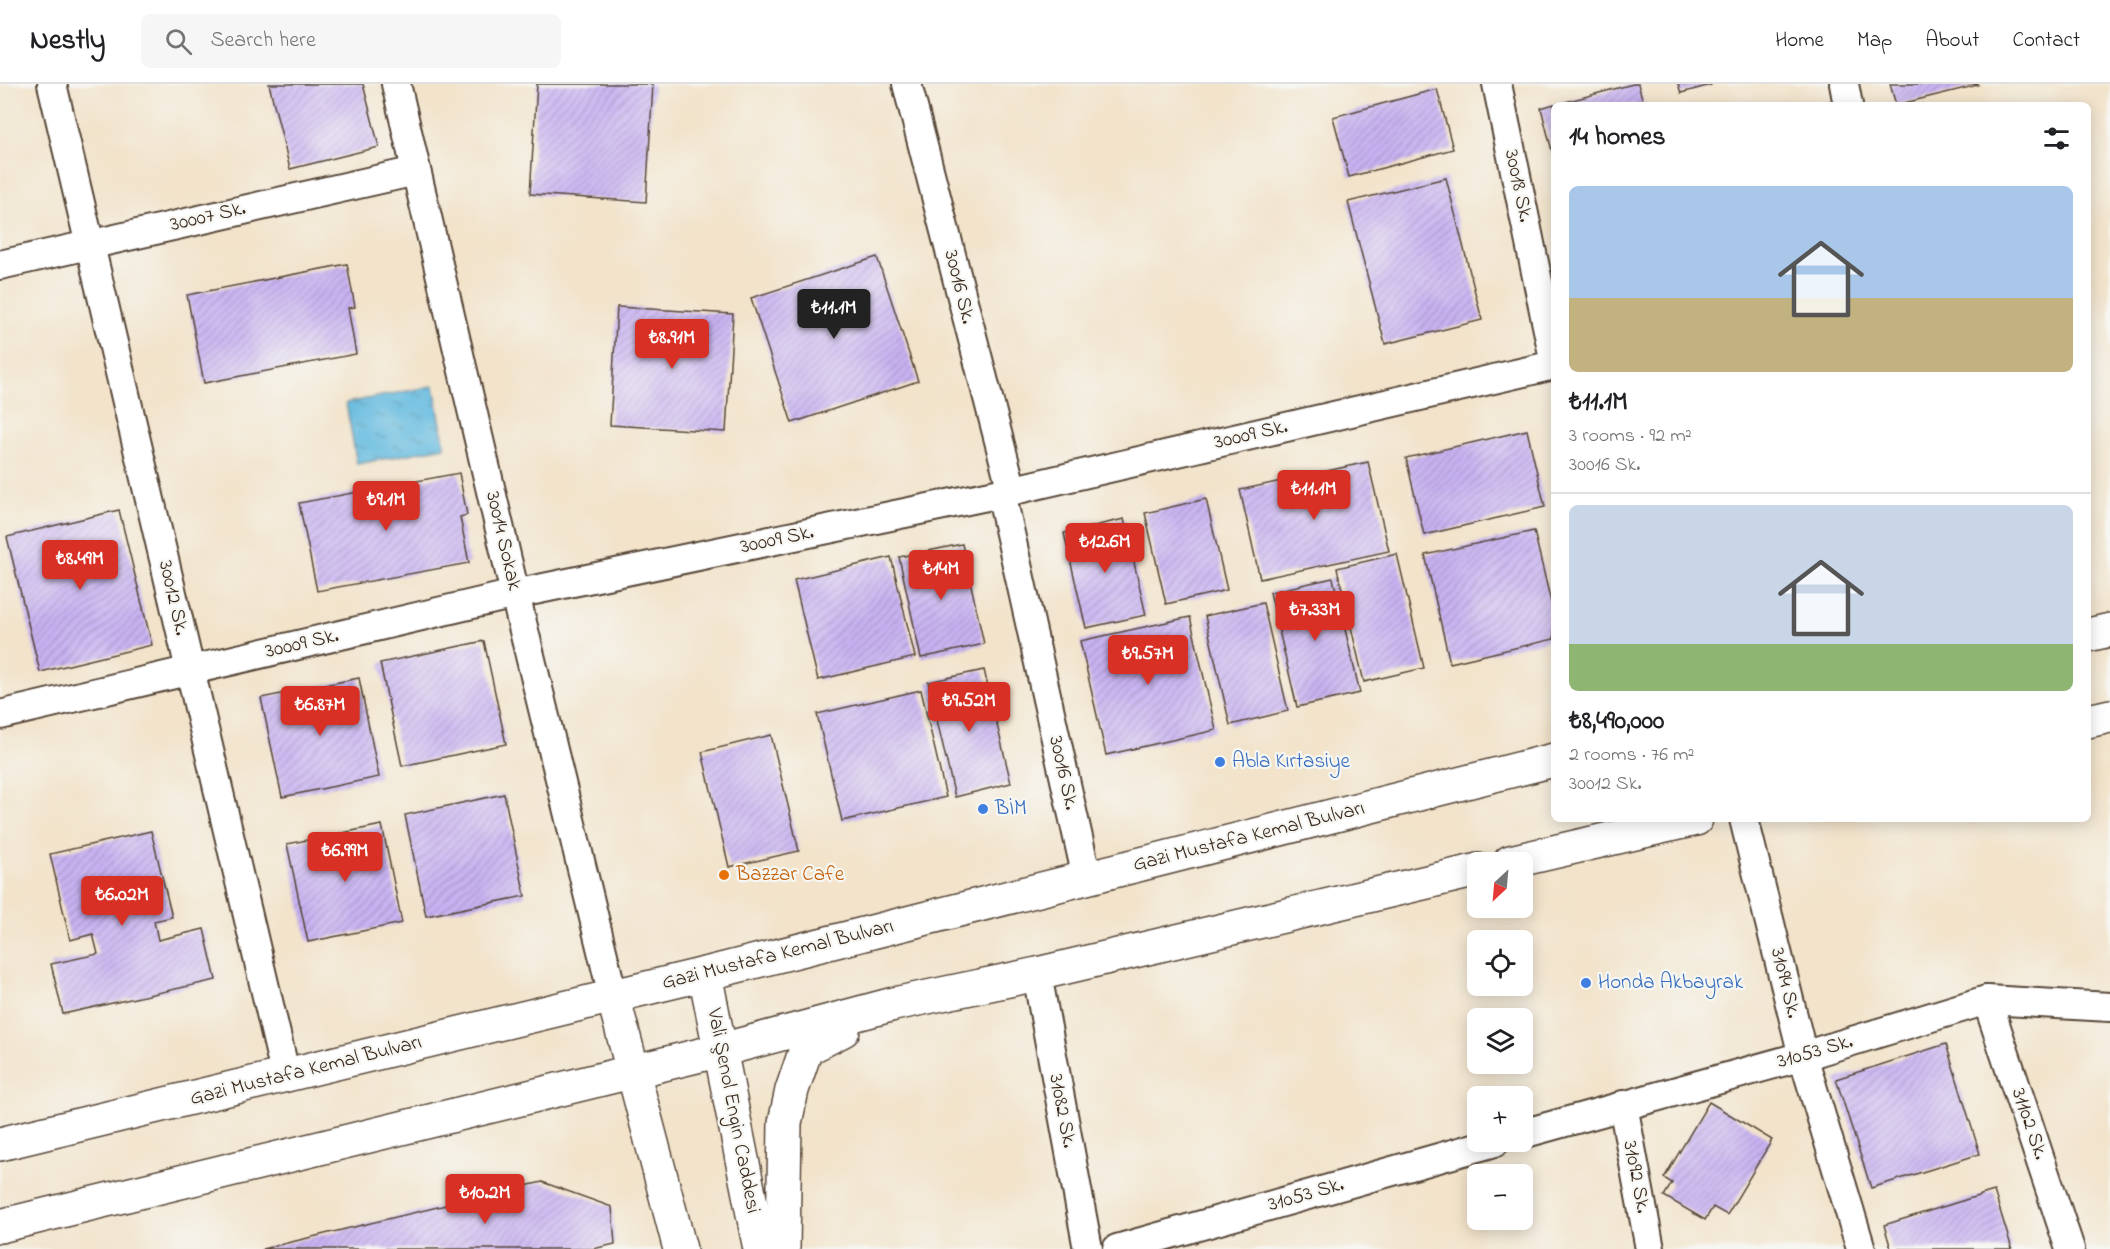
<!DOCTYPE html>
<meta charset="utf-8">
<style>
body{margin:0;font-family:"Indie Flower",sans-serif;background:#f6f6f6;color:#202124;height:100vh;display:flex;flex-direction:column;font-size:22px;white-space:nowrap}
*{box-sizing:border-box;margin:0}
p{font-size:20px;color:#757577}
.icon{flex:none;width:33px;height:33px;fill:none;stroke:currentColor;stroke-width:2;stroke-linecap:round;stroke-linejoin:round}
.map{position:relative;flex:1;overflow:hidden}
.details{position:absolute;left:1551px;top:18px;width:540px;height:720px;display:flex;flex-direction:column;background:#fff;border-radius:9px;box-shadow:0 3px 15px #0003}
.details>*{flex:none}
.needle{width:39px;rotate:206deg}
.buttons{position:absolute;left:1467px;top:768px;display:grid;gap:12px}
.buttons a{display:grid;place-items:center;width:66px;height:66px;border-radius:9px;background:#fff;box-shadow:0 3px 15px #0003;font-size:30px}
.price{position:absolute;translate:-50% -51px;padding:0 14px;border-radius:6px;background:#d93025;color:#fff;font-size:20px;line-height:39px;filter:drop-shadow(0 2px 3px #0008)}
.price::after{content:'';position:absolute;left:50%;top:36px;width:18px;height:14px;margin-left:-9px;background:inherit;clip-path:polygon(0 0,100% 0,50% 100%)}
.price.on{background:#222;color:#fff}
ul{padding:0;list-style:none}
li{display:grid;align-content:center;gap:12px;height:318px;padding:0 18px}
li+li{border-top:2px solid #e0e0e0}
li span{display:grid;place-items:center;height:186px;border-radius:9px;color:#555}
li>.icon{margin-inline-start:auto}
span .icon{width:108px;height:108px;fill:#fffc;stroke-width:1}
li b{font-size:26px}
h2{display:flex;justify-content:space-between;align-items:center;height:72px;padding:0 18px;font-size:26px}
header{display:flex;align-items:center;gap:36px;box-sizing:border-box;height:84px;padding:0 30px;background:#fff;border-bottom:2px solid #e0e0e0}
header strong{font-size:28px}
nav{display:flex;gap:33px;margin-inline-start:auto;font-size:21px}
.search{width:420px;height:54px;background:#f6f6f6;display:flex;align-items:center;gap:15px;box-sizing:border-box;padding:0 21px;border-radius:9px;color:#757577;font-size:22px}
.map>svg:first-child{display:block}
.water{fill:url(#water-ripples);stroke:#4e727e;stroke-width:1.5}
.building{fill:url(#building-hatch)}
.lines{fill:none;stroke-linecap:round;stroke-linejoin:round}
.street-casing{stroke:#564638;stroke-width:32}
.secondary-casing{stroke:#564638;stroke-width:36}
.highway-casing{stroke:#564638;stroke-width:36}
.street{stroke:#fff;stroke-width:28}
.secondary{stroke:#fff;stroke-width:33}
.highway{stroke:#fff;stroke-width:33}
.shop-dot{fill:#3f7fe0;stroke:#f6f6f2;stroke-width:2}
.food-dot{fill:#e8710a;stroke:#f6f6f2;stroke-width:2}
.labels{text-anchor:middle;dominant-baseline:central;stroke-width:4.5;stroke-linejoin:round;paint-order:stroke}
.street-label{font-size:21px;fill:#3b2a1e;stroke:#f6f6f2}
.shop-label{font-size:21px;fill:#366cbe;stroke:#f6f6f2;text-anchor:start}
.food-label{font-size:21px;fill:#c56008;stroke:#f6f6f2;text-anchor:start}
</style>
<header>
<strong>Nestly</strong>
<div class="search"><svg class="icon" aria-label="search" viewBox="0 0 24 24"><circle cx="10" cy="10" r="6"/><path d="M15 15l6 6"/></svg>Search here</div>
<nav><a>Home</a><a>Map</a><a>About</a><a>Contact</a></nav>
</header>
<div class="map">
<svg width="2110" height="1165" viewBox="0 0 2110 1165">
<defs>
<pattern id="water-ripples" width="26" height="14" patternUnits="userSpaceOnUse" patternTransform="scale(1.5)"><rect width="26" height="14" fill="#62badf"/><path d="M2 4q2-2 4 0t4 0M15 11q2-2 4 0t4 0" fill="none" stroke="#5297b4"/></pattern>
<pattern id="building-hatch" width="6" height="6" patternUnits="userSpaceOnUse" patternTransform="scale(1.5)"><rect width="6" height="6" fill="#c9b3f3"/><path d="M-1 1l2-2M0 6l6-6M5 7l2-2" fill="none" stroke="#a492c4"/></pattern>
</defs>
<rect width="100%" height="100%" fill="#f6f6f2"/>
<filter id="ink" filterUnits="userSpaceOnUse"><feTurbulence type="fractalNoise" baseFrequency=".0167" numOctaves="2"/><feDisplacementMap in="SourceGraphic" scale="12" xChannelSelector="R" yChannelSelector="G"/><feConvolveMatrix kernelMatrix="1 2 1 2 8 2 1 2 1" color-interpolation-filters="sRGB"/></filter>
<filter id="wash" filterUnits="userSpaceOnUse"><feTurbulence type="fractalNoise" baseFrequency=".008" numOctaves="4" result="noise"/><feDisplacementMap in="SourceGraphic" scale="24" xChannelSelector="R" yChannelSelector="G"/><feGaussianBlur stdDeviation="1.35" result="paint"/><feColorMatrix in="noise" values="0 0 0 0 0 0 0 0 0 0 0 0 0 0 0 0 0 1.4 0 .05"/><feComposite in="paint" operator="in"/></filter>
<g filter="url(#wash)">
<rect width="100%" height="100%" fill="#f2e3ca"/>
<path class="water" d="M 434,302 L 445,363 L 357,380 L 346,319 Z"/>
<g id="blocks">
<g class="building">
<path d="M 269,0 L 363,0 L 379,63 L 290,85 Z"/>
<path d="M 537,0 L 653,0 L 646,118 L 530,110 Z"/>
<path d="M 1633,0 L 1638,0 L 1644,21 L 1554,21 Z"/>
<path d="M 1678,0 L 1711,0 L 1711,1 L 1681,9 Z"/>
<path d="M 1890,0 L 1978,0 L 1978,1 L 1896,21 Z"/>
<path d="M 1437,5 L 1453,65 L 1349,93 L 1333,33 Z"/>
<path d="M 1554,20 L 1554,71 L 1553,71 L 1541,24 Z"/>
<path d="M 1446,94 L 1482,236 L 1385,260 L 1348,118 Z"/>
<path d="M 877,173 L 918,297 L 792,339 L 751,214 Z"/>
<path d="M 347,180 L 355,223 L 348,224 L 356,270 L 204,299 L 187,211 Z"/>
<path d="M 617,223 L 733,230 L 726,348 L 610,341 Z"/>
<path d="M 1527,346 L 1545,423 L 1424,451 L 1406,374 Z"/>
<path d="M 1368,378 L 1389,467 L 1260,495 L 1240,406 Z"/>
<path d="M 459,389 L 467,431 L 460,433 L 469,479 L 317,507 L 299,419 Z"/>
<path d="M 1206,415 L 1227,506 L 1166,520 L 1145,429 Z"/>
<path d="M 119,426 L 152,561 L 40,588 L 7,453 Z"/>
<path d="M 1124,435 L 1146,531 L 1086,544 L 1064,449 Z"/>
<path d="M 1534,447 L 1554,531 L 1554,555 L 1450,579 L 1425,471 Z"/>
<path d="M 962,460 L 984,560 L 921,574 L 899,473 Z"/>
<path d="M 1397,470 L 1424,584 L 1364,598 L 1337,484 Z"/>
<path d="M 891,473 L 915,573 L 818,596 L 794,496 Z"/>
<path d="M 1333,494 L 1360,609 L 1297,623 L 1270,508 Z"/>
<path d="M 1263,519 L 1288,627 L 1230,641 L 1205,532 Z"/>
<path d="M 1190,533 L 1216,646 L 1106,671 L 1080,557 Z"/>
<path d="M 484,557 L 506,660 L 402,682 L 380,579 Z"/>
<path d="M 984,586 L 1011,699 L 955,713 L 928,598 Z"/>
<path d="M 359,594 L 379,693 L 282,713 L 261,614 Z"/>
<path d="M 921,606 L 946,713 L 842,737 L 817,630 Z"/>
<path d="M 771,651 L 799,767 L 729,783 L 702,668 Z"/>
<path d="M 504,710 L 525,812 L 426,832 L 405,731 Z"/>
<path d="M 382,741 L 402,839 L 308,858 L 287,760 Z"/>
<path d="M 151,747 L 172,833 L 154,837 L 158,856 L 204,845 L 216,896 L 63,930 L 51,880 L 98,870 L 93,850 L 70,856 L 50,770 Z"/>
<path d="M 1946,960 L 1980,1070 L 1871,1104 L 1836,995 Z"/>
<path d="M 1709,1018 L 1772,1056 L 1727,1131 L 1713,1123 L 1705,1136 L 1664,1112 L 1672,1099 L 1664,1094 Z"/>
<path d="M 542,1098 L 612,1123 L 615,1160 L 593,1165 L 262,1165 Z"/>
<path d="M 1994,1107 L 2012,1165 L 1891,1165 L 1884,1141 Z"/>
</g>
</g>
</g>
<g filter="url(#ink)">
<use href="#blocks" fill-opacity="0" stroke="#564638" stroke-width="1.5"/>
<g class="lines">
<defs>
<g id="street">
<path d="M 52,0 L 286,993"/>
<path d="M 396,0 L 515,510 L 613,912"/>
<path d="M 907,0 L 1012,407"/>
<path d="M 1497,0 L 1554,275"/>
<path d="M 1844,0 L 1848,21"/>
<path d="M 0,181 L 416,87"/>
<path d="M 1001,409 L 1087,794"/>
<path d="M 0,631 L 515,510 L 1001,409 L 1554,281"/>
<path d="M 1744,735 L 1803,972 L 1861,1165"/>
<path d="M 1037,890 L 1088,1165"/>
<path d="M 1987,916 L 2070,1165"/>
<path d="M 1623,1021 L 1650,1165"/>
<path d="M 1522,1050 L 1803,972 L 1987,916 L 2110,923"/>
<path d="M 1117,1165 L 1495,1058"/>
</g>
<g id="secondary">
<path d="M 705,890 L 760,1165"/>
<path d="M 613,912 L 680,1165"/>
</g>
<g id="highway">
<path d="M 2088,551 L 2110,546"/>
<path d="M 2088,637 L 2110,632"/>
<path d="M 1510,778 L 1696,735"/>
<path d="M 0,1060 L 705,890 L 1554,676"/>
<path d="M 0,1142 L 721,966 L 894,920 L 1037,890 L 1478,786"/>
<path d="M 783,1165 L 785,1039 L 792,1006 L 806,965 L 843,946"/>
</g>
</defs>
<use href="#street" class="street-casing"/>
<use href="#secondary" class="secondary-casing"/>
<use href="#highway" class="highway-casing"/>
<use href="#street" class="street"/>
<use href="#secondary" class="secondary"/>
<use href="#highway" class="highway"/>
</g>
</g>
<g class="shop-dot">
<circle cx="1220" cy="678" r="6"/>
<circle cx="983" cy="725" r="6"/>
<circle cx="1586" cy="899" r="6"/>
</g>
<circle class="food-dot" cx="724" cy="791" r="6"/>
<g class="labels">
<g class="street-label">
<text transform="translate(1518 102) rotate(78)">30018 Sk.</text>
<text transform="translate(208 133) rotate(-13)">30007 Sk.</text>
<text transform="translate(959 203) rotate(76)">30016 Sk.</text>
<text transform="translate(1251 351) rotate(-13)">30009 Sk.</text>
<text transform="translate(777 456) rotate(-12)">30009 Sk.</text>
<text transform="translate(503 457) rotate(77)">30014 Sokak</text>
<text transform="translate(173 514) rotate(77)">30012 Sk.</text>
<text transform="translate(302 560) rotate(-13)">30009 Sk.</text>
<text transform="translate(1063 689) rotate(77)">30016 Sk.</text>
<text transform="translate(1249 753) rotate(-14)">Gazi Mustafa Kemal Bulvarı</text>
<text transform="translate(778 871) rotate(-14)">Gazi Mustafa Kemal Bulvarı</text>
<text transform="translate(1785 899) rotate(76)">31094 Sk.</text>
<text transform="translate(1815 968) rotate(-16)">31053 Sk.</text>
<text transform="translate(306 987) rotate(-14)">Gazi Mustafa Kemal Bulvarı</text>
<text transform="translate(733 1027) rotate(79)">Vali Şenol Engin Caddesi</text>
<text transform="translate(1062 1027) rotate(79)">31082 Sk.</text>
<text transform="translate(2029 1040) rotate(71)">31102 Sk.</text>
<text transform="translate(1636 1093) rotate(79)">31092 Sk.</text>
<text transform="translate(1306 1111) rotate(-16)">31053 Sk.</text>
</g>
<g class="shop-label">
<text x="1232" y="678">Abla Kırtasiye</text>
<text x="995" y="725">BİM</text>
<text x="1598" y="899">Honda Akbayrak</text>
</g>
<g class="food-label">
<text x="736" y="791">Bazzar Cafe</text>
</g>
</g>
</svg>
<div class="buttons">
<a><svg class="needle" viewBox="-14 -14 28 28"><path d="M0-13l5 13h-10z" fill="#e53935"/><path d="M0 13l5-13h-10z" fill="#757577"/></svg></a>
<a><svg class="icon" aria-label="locate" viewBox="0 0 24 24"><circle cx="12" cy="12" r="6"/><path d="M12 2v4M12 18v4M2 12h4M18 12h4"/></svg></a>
<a><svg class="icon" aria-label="layers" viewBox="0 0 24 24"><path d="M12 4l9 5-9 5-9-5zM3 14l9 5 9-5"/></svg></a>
<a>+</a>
<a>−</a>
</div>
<b class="price on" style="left:834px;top:256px">₺11.1M</b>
<b class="price" style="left:672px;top:286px">₺8.91M</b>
<b class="price" style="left:1314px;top:437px">₺11.1M</b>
<b class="price" style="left:386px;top:448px">₺9.1M</b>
<b class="price" style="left:1105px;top:490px">₺12.6M</b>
<b class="price" style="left:80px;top:507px">₺8.49M</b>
<b class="price" style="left:941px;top:517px">₺14M</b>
<b class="price" style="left:1315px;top:558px">₺7.33M</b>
<b class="price" style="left:1148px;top:602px">₺9.57M</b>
<b class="price" style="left:969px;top:649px">₺9.52M</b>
<b class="price" style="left:320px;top:653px">₺6.87M</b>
<b class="price" style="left:345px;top:799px">₺6.99M</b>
<b class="price" style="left:122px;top:843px">₺6.02M</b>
<b class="price" style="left:485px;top:1141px">₺10.2M</b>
<section class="details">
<h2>14 homes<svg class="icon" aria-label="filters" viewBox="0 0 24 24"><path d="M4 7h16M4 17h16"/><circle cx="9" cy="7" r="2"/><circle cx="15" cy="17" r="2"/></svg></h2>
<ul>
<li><span style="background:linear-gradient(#a9c7e8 60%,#c2b280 0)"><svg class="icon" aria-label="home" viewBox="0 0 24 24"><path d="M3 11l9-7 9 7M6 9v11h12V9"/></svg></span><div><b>₺11.1M</b><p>3 rooms · 92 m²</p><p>30016 Sk.</p></div></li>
<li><span style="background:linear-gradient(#c9d6e8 75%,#8fb573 0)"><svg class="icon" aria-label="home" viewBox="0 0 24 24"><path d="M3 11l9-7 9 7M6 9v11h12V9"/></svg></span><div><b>₺8,490,000</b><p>2 rooms · 76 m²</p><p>30012 Sk.</p></div></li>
</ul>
</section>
</div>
